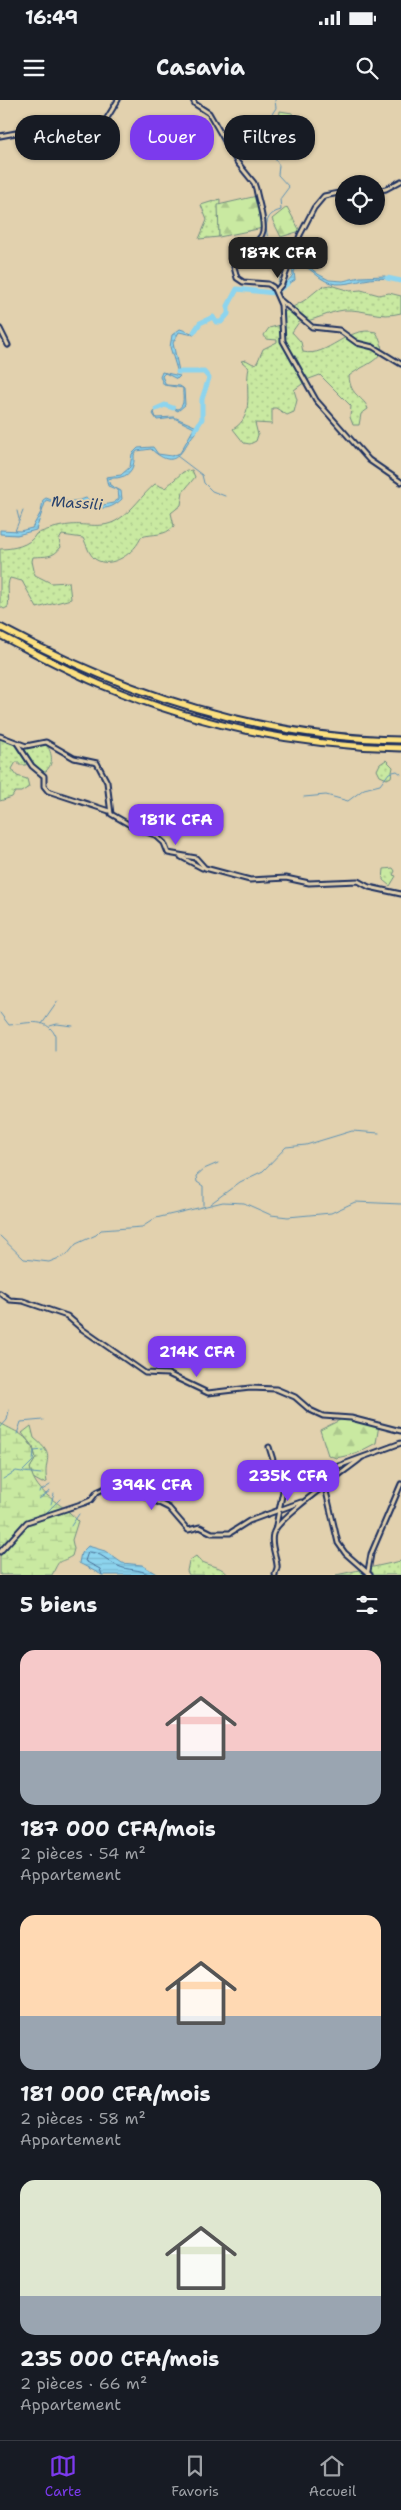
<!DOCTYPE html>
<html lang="fr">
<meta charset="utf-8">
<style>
body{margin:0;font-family:"Shantell Sans",sans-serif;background:#242831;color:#f1f3f6;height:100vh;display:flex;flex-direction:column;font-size:19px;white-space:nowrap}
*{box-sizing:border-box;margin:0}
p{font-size:16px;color:#9ea1a6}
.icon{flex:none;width:28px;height:28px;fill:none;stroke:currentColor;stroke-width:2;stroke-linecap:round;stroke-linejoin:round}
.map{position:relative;height:1475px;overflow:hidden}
.drawer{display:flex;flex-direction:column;background:#171b24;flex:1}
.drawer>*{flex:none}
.banner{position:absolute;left:15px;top:15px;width:371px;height:45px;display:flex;gap:10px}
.controls{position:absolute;left:335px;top:75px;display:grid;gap:10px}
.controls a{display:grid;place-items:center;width:50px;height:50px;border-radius:50%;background:#171b24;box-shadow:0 1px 4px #0004;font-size:25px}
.price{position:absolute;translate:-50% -42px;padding:0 11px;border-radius:10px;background:#7c3aed;color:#fff;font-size:16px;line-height:32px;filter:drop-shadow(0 1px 2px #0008)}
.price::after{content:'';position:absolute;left:50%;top:30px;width:15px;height:11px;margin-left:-8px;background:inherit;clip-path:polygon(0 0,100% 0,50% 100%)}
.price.on{background:#222;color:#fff}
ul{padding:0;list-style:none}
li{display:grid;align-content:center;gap:10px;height:265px;padding:0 20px}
li span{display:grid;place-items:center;height:155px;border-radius:15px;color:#555}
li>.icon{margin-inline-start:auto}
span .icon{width:90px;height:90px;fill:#fffc;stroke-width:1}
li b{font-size:21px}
h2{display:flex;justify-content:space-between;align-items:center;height:60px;padding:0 20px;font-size:21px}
.pill{padding:0 18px;border-radius:20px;background:#171b24;box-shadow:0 1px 4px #0004;font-size:18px;line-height:45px}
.pill.on{background:#7c3aed;color:#fff}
.status{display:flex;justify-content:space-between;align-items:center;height:35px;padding:0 25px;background:#171b24;direction:ltr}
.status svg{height:14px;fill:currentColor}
header{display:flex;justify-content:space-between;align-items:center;height:65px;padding:0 20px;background:#171b24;font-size:22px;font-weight:700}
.tabs{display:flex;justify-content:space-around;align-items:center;height:70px;border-top:1px solid #363941;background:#171b24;font-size:14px;color:#9ea1a6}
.tabs a{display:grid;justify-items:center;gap:2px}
.tabs .on{color:#7c3aed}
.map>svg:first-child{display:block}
.grass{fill:url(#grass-dots);stroke:#728c80}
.forest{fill:url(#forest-firs);stroke:#728c80}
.wetland{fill:url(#wetland-marsh);stroke:#728c80}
.water{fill:url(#water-rules);stroke:#5f92b4}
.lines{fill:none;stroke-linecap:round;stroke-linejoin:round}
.shore{stroke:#497198;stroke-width:1}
.stream{stroke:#5f92b4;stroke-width:1}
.river{stroke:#8dd4ee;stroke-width:5}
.minor-casing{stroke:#1b2f5e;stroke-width:7}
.highway-casing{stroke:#1b2f5e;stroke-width:9}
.minor{stroke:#e2d1ae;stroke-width:3}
.highway{stroke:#fce080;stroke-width:5}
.labels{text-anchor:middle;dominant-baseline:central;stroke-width:4;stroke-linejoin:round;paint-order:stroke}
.water-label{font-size:15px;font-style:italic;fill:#26406c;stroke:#e2d1ae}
</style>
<div class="status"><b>16:49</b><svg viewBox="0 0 49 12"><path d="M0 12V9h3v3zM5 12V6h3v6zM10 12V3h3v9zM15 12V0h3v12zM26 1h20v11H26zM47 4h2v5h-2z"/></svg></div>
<header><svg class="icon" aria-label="menu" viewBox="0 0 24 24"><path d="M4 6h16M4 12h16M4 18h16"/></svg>Casavia<svg class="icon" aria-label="search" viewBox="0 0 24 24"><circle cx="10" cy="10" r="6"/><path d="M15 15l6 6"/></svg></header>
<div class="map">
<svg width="401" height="1475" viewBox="0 0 401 1475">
<defs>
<pattern id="grass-dots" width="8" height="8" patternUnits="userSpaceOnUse" patternTransform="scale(1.25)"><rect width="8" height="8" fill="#c9e9a1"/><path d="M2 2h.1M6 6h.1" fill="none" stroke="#acc88d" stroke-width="1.8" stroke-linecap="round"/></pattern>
<pattern id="forest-firs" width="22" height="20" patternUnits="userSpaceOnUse" patternTransform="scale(1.25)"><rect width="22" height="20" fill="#c9e9a1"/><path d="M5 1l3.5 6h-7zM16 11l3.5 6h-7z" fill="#acc88d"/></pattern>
<pattern id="wetland-marsh" width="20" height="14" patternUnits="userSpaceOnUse" patternTransform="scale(1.25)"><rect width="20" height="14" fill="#c9e9a1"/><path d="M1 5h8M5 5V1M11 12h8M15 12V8" fill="none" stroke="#acc88d"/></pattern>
<pattern id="water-rules" width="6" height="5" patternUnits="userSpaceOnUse" patternTransform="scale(1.25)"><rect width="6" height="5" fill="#8dd4ee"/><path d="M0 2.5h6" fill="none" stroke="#79b6ce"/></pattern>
</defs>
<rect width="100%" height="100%" fill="#e2d1ae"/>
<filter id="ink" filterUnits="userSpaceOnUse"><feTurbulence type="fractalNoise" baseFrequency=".02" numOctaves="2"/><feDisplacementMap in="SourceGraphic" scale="10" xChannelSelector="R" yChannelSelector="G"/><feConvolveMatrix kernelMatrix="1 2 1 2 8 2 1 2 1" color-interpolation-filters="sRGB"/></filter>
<g filter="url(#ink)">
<g class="grass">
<path d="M 220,99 L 219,137 L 199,139 L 207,120 L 201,105 Z"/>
<path d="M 330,185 L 350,191 L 361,190 L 379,195 L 389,193 L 401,196 L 401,213 C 379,219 366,209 344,210 C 328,212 315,221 299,222 L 292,232 L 301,242 L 303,252 C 328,258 347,225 376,232 C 394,260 364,263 349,276 C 350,297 364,296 368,309 L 361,314 L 359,325 L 353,325 L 350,317 L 351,306 L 320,275 L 309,279 L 294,290 L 297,300 L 294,312 L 287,315 L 276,308 L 272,308 L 272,324 L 255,323 L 258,335 L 256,341 L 250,344 L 244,343 L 233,329 C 256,316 244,289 249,268 L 241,261 L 246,260 L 253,264 L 257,263 L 263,249 L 277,242 L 277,240 L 266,239 L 264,235 L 269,228 L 281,225 L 281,214 L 305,200 L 321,187 Z"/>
<path d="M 192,370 L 195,377 L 183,392 L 181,405 L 171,413 L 174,426 C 164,437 154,433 141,437 C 136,452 111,470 95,459 C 88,453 87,445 83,438 L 62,435 L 59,440 L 61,447 C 53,458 46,456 33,457 L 32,461 L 35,475 L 51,483 L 69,482 L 71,499 L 37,508 L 22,481 L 10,478 C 6,486 10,497 8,507 L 4,509 L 0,506 L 0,449 C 12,449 30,446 36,434 C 46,430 58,426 70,425 C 87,423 103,430 119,419 C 133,410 142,395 155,384 L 165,388 L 183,372 Z"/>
<path d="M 0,636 L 9,638 L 19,648 L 47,645 C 54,657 53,667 42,674 L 27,660 L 26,665 L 19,665 L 19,662 L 16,662 L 12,669 L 17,676 L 27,679 L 29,687 L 21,692 L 15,692 L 12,697 L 0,701 Z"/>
<path d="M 386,660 L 393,667 L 391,677 L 387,679 L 380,676 L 377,670 L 380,664 Z"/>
<path d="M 393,768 L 395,771 L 393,775 L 396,776 L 390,786 L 383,780 L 384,769 Z"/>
<path d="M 31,1326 L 34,1338 C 58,1358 42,1358 47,1382 L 42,1383 L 33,1378 L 30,1368 L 36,1358 L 33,1347 L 22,1333 Z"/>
<path d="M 196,1456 C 204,1468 220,1463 228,1475 L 189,1475 L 187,1471 L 189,1461 Z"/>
<path d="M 401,1461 L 401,1475 L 336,1475 Z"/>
</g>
<g class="forest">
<path d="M 280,11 L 292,13 L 302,41 L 299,57 L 279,58 L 278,29 Z"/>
<path d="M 257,96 L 263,128 L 219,137 L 218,105 Z"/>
<path d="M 287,107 L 300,131 L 281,137 L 272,119 Z"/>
<path d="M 344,1318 L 379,1325 L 376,1343 L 355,1354 L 336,1358 L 328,1355 L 320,1330 Z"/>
</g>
<path class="wetland" d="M 0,1323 C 19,1334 29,1334 36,1358 L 30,1368 C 37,1397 60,1400 78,1421 L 72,1440 L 74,1449 L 72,1456 C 57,1465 61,1456 52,1475 L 0,1475 Z"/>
<g class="water">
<path d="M 302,161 L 318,174 L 329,180 L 343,181 L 360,177 L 385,176 L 391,180 C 373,174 354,185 336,184 C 319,182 314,169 301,165 L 294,171 L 295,180 L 282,188 L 293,175 C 291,168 294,163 302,161 Z"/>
<path d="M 196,226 L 194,235 L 179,232 L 173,243 L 179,271 L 178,273 L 170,247 L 172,235 L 180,229 L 192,233 Z"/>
<path d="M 162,272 L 180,276 L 177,279 L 165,273 L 162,276 L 166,285 L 180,286 L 184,289 L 185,305 L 178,311 L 168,306 L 178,309 C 186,305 182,295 183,288 L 164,285 L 160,277 Z"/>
<path d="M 157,307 L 160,307 L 154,312 L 156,318 L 174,317 L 197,327 L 197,331 C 182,345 179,375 151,349 L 137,351 L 134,355 C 135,365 131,375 121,377 C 116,379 113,377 108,379 L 110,385 L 121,391 L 122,399 C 107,413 98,408 84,402 L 73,405 L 65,401 L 59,404 L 46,400 L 36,430 L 17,435 L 0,434 L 0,430 L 20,431 L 32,428 L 41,412 L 43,400 L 46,398 C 50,399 54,402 58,402 C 67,401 76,402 86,398 L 98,406 L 113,403 L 119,399 L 118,390 L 108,386 L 106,377 L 121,375 L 130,367 L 132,354 L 138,348 L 153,347 L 158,354 L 172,356 L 180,353 L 194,328 L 174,318 L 157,320 L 153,314 Z"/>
<path d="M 88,1446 L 105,1451 L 122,1463 L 142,1465 L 158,1475 L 102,1475 L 79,1463 L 81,1453 Z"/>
</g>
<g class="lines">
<path class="shore" d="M 102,1475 L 100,1469 L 85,1461 L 88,1452 C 101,1452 107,1461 118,1466 C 128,1471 139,1468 150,1475"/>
<g class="stream">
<path d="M 275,0 L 276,8 L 268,20 L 266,33 L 270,51 L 279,65 L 278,75 L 289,87 L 280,99 L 281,110 C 251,117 276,154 279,172 C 280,177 278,183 276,188"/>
<path d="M 267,192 L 273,190"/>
<path d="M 177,356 L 202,375 L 204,383 L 212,391 L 225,396"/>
<path d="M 17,411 L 19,419"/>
<path d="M 15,431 L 23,411"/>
<path d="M 304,697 L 326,695 L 348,701 L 364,689 L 380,685 L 389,673 L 397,671 L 401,674"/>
<path d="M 0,913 L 9,925 C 25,924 46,916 55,935 L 55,951"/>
<path d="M 42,924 L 58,901"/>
<path d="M 50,926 L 57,924 L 73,926"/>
<path d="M 210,1104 L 240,1082 L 263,1071 L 286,1047 L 306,1045 L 352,1031 L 379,1033"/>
<path d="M 203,1105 L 203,1086 L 197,1082 L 196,1076 L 204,1069 L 218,1063"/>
<path d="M 0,1136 L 24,1159 L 49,1162 L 67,1155 L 76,1144 L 96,1135 L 101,1130 L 142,1127 L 156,1118 L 223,1102 L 244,1103 L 271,1115 L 288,1117 L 331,1113 L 355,1102 L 401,1104"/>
<path d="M 0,1328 L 7,1320 L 9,1310"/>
<path d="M 17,1334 L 21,1322 L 43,1320"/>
<path d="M 23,1372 L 41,1374"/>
<path d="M 3,1379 L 16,1371 L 22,1372 L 33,1361 L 34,1351 L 43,1350"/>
<path d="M 39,1392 L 50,1385"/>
<path d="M 39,1399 L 50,1391"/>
<path d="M 51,1404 L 54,1394"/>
<path d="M 45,1414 L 60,1399"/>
<path d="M 71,1426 L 79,1414"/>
</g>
<g class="river">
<path d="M 387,178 L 401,181"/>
<path d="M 194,232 L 200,223 L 213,217 L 216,222 L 221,222 L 228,214 L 228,206 L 237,189 L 274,193 L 287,184"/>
<path d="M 178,272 L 204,272 L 209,278 L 202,299 L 202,319 L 195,330"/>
<path d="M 156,309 L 165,305 L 173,308"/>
</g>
<defs>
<g id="minor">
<path d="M 193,0 L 195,4 L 209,13 L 237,62 L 254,83 L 256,89 C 258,101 265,119 263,131 C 261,144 241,148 234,167 L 237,178 L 243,182 L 268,184 L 273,187 L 281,205 L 283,241 L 316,300 L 369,360 L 401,382"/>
<path d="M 0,36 L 16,33 L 34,42 L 84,37 L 104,23 L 118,0"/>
<path d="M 376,91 L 386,89 L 401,81"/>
<path d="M 276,191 L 282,184 L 300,135 L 314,108 L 324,96 L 344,92"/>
<path d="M 280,200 L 312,227 L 339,230 L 357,243 L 373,247 L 401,264"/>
<path d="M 0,229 L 8,245"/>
<path d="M 0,636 L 26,646 L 46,642 L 74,658 L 97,663 L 107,682 L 111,714 L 137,729 L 155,735 L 164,743 L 168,753 L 196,758 L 205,768 L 250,780 L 286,778 L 309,783 L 358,781 L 369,787 L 401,794"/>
<path d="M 17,643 L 32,666 L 44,676 L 44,686 L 48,691 L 109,711"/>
<path d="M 181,757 L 202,768"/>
<path d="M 0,1193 L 10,1200 L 23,1201 L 67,1216 L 82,1229 L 145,1273 L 168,1274 L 208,1293 L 250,1288 L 276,1289 L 295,1297 L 310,1310 L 323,1316 L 351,1318 L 401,1331"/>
<path d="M 269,1347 L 279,1379 L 284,1386"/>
<path d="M 325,1387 L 338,1443 L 345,1453 L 370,1475"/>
<path d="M 275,1430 L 284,1386 L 401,1343"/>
<path d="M 0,1452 L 27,1422 L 84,1403 L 91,1400 L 97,1392 L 112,1385 L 123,1385 L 169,1408 L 188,1430 L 200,1427 L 212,1433 L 230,1433 L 249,1421 L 301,1402"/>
<path d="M 368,1471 L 371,1454 L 401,1384"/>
<path d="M 275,1475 C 275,1470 278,1470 277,1465 C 276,1455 270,1444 273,1434 C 277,1418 344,1372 360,1359"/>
</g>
<g id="highway">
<path d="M 0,527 C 125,594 258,638 401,640"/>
<path d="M 0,535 C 32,552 65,569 99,584 C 194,624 298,646 401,648"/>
</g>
</defs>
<use href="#minor" class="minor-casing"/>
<use href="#highway" class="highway-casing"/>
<use href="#minor" class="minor"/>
<use href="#highway" class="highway"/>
</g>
</g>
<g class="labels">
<g class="water-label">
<text transform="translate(77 403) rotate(4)">Massili</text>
</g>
</g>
</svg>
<div class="controls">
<a><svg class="icon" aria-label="locate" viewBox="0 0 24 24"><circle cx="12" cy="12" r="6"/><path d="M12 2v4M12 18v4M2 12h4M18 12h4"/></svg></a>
</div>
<b class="price on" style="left:278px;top:179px">187K CFA</b>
<b class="price" style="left:176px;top:746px">181K CFA</b>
<b class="price" style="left:197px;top:1278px">214K CFA</b>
<b class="price" style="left:288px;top:1402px">235K CFA</b>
<b class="price" style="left:152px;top:1411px">394K CFA</b>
<div class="banner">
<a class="pill">Acheter</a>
<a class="pill on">Louer</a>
<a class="pill">Filtres</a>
</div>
</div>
<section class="drawer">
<h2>5 biens<svg class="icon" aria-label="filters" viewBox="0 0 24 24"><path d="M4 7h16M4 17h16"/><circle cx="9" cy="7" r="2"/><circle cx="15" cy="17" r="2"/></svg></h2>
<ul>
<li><span style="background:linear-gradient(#f6c9c9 65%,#9aa5b1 0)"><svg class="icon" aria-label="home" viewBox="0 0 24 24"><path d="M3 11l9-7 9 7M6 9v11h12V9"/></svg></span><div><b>187 000 CFA/mois</b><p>2 pièces · 54 m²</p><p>Appartement</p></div></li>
<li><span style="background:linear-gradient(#ffd9b3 65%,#9aa5b1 0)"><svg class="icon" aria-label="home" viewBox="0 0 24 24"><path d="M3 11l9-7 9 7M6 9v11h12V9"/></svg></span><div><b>181 000 CFA/mois</b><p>2 pièces · 58 m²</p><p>Appartement</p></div></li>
<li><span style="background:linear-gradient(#dfe7d0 75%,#9aa5b1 0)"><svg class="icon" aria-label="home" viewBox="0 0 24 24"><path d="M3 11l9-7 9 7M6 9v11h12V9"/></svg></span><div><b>235 000 CFA/mois</b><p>2 pièces · 66 m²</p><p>Appartement</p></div></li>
</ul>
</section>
<nav class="tabs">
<a class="on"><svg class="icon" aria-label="map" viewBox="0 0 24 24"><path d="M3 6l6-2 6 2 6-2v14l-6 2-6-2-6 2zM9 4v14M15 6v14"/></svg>Carte</a>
<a><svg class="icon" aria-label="saved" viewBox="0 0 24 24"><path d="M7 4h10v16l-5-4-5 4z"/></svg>Favoris</a>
<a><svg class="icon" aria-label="home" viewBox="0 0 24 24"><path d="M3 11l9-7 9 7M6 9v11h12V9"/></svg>Accueil</a>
</nav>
